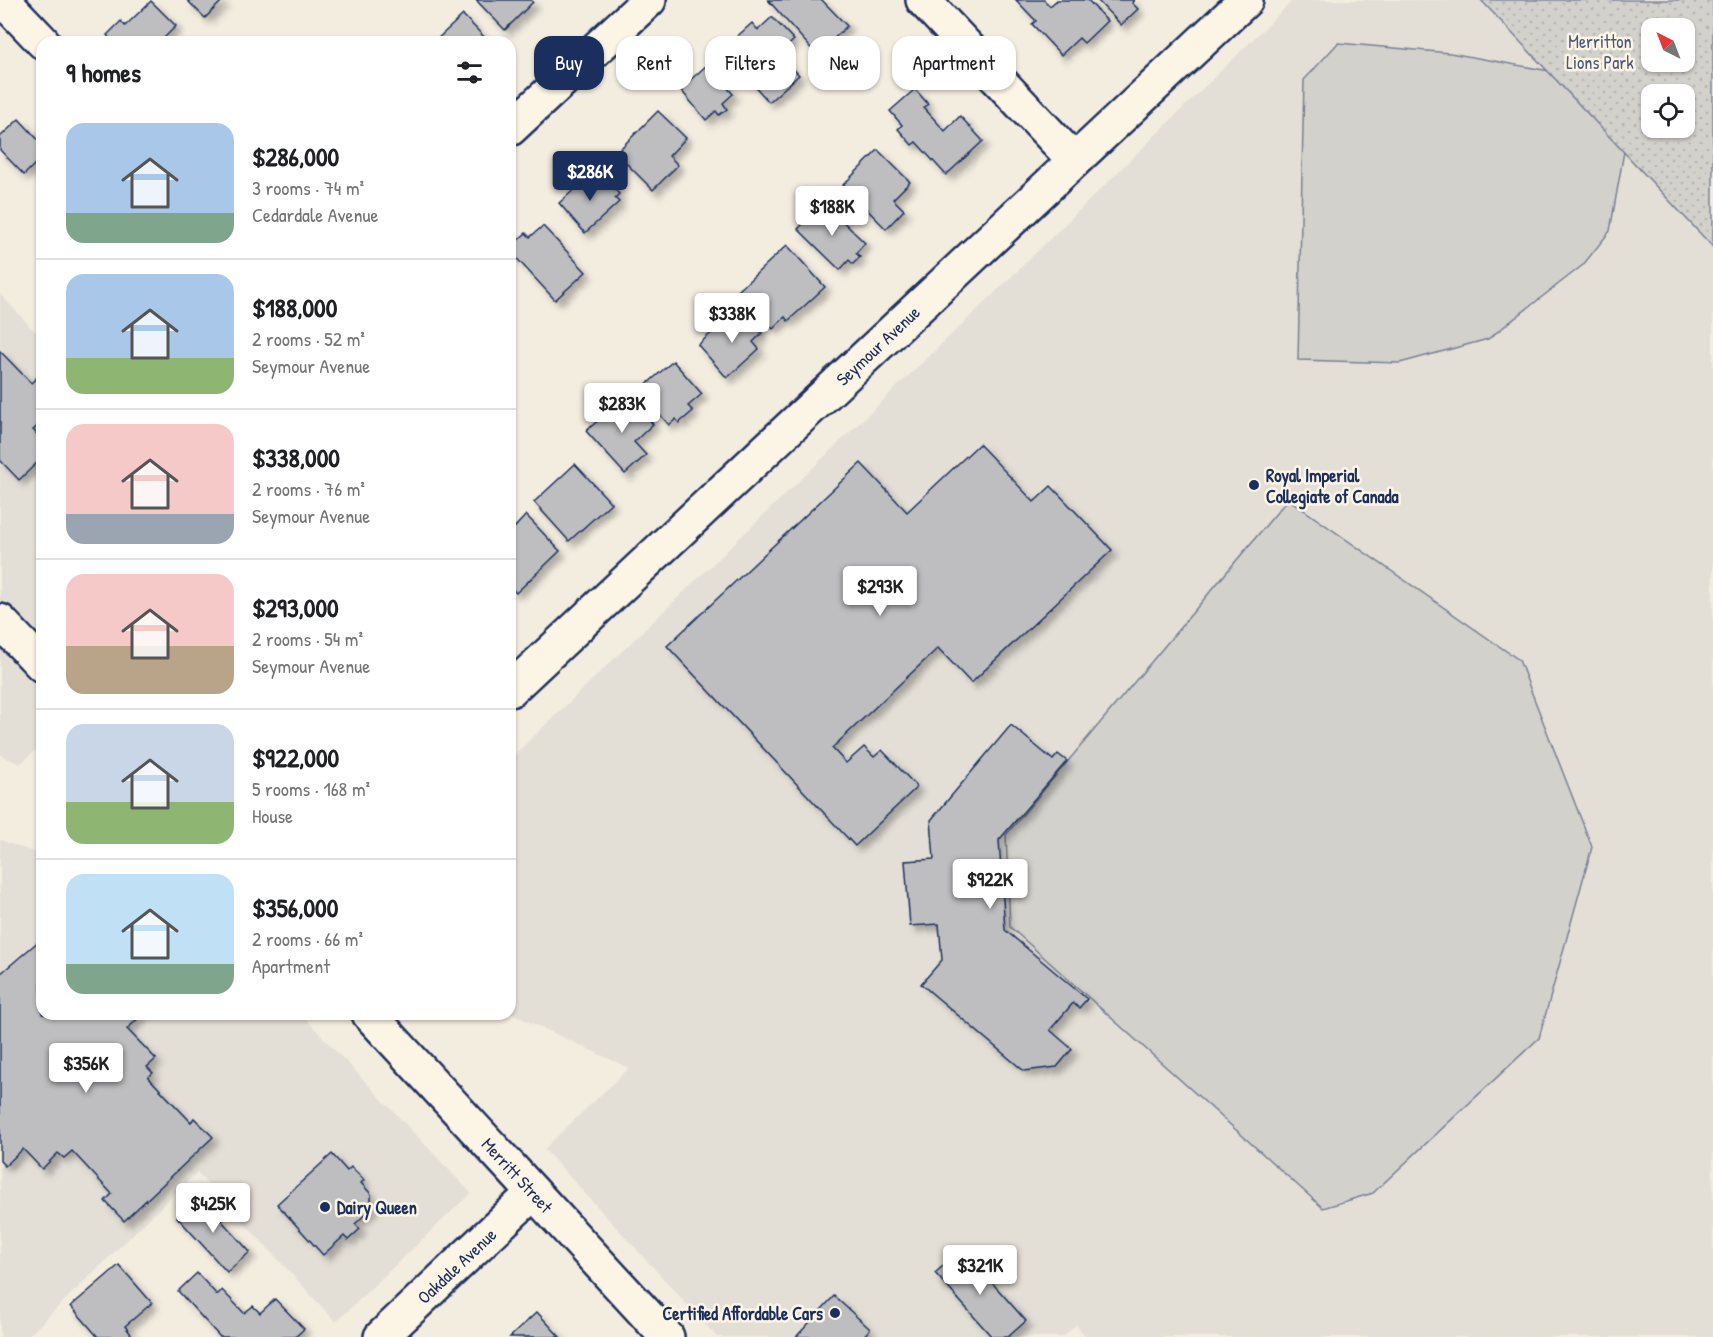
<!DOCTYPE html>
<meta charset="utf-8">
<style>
body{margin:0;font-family:"Patrick Hand",sans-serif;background:#f6f6f6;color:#202124;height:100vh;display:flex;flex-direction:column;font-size:22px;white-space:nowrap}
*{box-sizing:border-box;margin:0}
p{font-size:20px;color:#757577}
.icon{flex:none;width:33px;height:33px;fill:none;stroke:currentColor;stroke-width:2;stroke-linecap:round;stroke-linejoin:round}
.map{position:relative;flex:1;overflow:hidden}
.drawer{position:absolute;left:36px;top:36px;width:480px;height:984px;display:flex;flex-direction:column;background:#fff;border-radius:18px;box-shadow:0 2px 4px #0004}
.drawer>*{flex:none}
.top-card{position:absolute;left:534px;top:36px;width:570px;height:54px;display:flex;gap:12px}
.needle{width:39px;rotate:318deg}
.tools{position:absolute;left:1641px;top:18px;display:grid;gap:12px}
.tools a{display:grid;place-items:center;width:54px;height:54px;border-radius:12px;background:#fff;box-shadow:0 2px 4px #0004;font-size:30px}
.price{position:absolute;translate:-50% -51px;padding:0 14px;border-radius:6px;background:#fff;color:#222;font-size:20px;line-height:39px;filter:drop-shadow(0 2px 3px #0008)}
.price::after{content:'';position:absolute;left:50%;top:36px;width:18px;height:14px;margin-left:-9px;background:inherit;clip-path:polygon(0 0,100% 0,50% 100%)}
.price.on{background:#1b2f5e;color:#fff}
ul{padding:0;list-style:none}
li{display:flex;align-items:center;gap:18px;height:150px;padding:0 30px}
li+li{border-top:2px solid #e0e0e0}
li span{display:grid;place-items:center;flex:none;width:168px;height:120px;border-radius:18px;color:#555}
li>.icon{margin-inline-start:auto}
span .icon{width:72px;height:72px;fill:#fffc;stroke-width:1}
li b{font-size:26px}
h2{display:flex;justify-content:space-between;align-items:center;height:72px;padding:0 30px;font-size:26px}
.tag{padding:0 21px;border-radius:18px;background:#fff;box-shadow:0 2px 4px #0004;font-size:21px;line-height:54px}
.tag.on{background:#1b2f5e;color:#fff}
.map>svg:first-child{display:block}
.built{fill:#e3dfd6}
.grass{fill:#d3d1cc;stroke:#778095;stroke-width:1.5}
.park{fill:url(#park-dots);stroke:#778095;stroke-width:1.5;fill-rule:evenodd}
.building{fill:#bebec0;stroke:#1b2f5e;stroke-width:1.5;filter:url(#shadow)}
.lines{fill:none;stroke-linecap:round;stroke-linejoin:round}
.minor-casing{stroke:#1b2f5e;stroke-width:38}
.minor{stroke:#fcf5e5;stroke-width:33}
.poi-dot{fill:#1b2f5e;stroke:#fcf5e5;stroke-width:2}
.labels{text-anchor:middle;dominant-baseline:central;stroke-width:5;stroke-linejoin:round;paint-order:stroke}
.park-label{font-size:18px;fill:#49587a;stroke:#fcf5e5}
.street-label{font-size:18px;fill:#1b2f5e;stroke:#fcf5e5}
.poi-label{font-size:18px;font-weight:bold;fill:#1b2f5e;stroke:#fcf5e5;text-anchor:start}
</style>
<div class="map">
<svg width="1713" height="1337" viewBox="0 0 1713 1337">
<defs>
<pattern id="park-dots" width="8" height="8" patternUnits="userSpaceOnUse" patternTransform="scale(1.5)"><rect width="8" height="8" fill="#d3d1cc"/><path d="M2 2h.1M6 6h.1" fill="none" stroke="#b5b4b2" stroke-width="1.8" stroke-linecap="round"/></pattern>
<filter id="shadow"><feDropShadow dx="5.5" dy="5.5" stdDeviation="3" flood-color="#0004"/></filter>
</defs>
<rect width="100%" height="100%" fill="#f3ede0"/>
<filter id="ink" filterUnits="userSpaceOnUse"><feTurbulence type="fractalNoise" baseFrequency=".0167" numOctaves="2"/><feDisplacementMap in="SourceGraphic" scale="12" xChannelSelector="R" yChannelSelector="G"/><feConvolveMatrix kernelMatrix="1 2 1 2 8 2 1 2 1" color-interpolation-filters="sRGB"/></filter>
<g filter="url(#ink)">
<g class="built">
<path d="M 1293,0 L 1481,0 L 1713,247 L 1713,1337 L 1087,1337 L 1076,1325 L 1063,1337 L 717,1337 L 544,1149 L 629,1068 L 510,1013 L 510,759 L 1004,284 Z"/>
<path d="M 0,294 L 42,339 L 42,745 L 20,764 L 0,755 Z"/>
<path d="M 0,840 L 42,855 L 42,1014 L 301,1014 L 471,1193 L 336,1322 L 197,1172 L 27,1337 L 0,1337 Z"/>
</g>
<g class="grass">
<path d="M 1338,43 L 1450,53 L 1555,72 L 1625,146 L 1610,231 L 1583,265 L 1488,339 L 1400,363 L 1298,360 L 1304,80 Z"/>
<path d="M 1288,499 L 1519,660 L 1592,847 L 1539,1038 L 1373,1193 L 1323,1208 L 1010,927 L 1006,835 Z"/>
</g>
<path class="park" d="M 1481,0 L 1713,0 L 1713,247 ZM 1652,28 L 1684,28 L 1684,62 L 1652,62 ZM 1652,94 L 1684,94 L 1684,128 L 1652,128 Z"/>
<g class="building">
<path d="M 187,0 L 223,0 L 205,18 Z"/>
<path d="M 476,0 L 531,0 L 533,2 L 505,30 Z"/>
<path d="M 768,0 L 822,0 L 847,26 L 817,55 Z"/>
<path d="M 1016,0 L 1044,0 L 1050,6 L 1057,0 L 1088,0 L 1107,21 L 1084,43 L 1079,38 L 1061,55 L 1032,24 L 1036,21 Z"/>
<path d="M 1097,0 L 1134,0 L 1132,3 L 1138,9 L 1121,25 Z"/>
<path d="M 151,1 L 176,26 L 163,39 L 165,42 L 108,42 L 110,39 L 107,35 L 121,21 L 125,26 Z"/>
<path d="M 463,15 L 489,42 L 434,42 Z"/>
<path d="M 772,17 L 794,40 L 779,54 L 799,75 L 769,102 L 722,50 L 752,23 L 758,30 Z"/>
<path d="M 707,65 L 733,94 L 723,103 L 727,109 L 719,115 L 716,111 L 706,120 L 680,89 Z"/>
<path d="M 915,89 L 928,104 L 924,108 L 945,131 L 960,116 L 983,141 L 946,175 L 916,142 L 912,145 L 898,129 L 902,125 L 890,111 Z"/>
<path d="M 658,111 L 686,138 L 669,156 L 678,165 L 653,190 L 616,153 Z"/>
<path d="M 19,119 L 42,144 L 42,157 L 24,175 L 0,150 L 0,137 Z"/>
<path d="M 878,150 L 910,182 L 893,199 L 904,210 L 886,229 L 843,185 Z"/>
<path d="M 594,172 L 608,188 L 611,185 L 619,194 L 615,198 L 619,202 L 585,233 L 559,203 Z"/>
<path d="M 824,203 L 865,243 L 856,253 L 860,257 L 853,264 L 849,260 L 840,270 L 798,229 Z"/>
<path d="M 543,226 L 586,272 L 555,300 L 510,251 L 510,247 L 526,233 L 530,237 Z"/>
<path d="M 787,245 L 825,287 L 788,321 L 785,317 L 773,329 L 738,291 Z"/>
<path d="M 744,312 L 762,333 L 753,342 L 759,349 L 727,378 L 698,345 L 730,316 L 734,321 Z"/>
<path d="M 0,351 L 31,383 L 42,373 L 42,422 L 33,430 L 42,439 L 42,458 L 19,480 L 0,460 Z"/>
<path d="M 673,361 L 702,394 L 688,406 L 693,411 L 679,423 L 676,419 L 669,425 L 639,391 Z"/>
<path d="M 627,395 L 653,424 L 634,442 L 646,455 L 625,474 L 586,431 Z"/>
<path d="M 979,444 L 1034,502 L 1051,486 L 1112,550 L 971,683 L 938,648 L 832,748 L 846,763 L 864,747 L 874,757 L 882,750 L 917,787 L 855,846 L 667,646 L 861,463 L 907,512 Z"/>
<path d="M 575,464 L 611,503 L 569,541 L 534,502 Z"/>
<path d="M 526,515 L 560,551 L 516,593 L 510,587 L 510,521 L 515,527 Z"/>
<path d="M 1011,725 L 1053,760 L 1058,754 L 1067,761 L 999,840 L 1005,930 L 1087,999 L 1079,1008 L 1073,1003 L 1050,1030 L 1072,1049 L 1057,1067 L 1024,1071 L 921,984 L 942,960 L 939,924 L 910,926 L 905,861 L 934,859 L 931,820 Z"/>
<path d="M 40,940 L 42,1014 L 143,1014 L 127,1029 L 156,1059 L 147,1067 L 153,1073 L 148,1077 L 191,1122 L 194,1118 L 213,1137 L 124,1221 L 105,1201 L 112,1194 L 72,1151 L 64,1158 L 58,1153 L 42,1169 L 23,1149 L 5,1166 L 0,1161 L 0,974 Z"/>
<path d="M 332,1154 L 347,1171 L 351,1167 L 364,1180 L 361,1183 L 371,1194 L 371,1209 L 355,1224 L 360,1229 L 348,1240 L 344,1236 L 323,1255 L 277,1204 Z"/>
<path d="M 199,1196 L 250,1252 L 227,1272 L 177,1217 Z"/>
<path d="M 962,1249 L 1026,1321 L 1008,1337 L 992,1337 L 935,1273 Z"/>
<path d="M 119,1265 L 152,1303 L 125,1326 L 133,1337 L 98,1337 L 71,1306 Z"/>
<path d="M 197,1273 L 217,1295 L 222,1290 L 244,1313 L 253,1306 L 260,1313 L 275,1299 L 304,1329 L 295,1337 L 220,1337 L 178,1291 Z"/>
<path d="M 834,1296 L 870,1329 L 863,1337 L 796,1337 Z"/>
<path d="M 537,1312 L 560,1337 L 510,1337 Z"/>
</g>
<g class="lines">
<defs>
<g id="minor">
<path d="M 3,0 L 43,42"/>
<path d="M 923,0 L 1074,160"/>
<path d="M 510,129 L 649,0"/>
<path d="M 0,621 L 42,665"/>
<path id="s1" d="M 510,690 L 1246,0"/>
<path id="s2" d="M 369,1014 L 667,1337"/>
<path id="s3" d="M 381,1337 L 533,1193"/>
</g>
</defs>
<use href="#minor" class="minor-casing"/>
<use href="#minor" class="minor"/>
</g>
</g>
<g class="poi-dot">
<circle cx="1254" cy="485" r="6"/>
<circle cx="325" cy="1207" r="6"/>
<circle cx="835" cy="1313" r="6"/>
</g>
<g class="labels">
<g class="park-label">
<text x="1600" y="41">Merritton<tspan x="1600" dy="21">Lions Park</tspan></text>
</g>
<g class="street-label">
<text stroke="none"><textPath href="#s1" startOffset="504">Seymour Avenue</textPath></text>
<text stroke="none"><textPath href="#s2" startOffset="219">Merritt Street</textPath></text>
<text stroke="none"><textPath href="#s3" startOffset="104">Oakdale Avenue</textPath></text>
</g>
<g class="poi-label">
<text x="1266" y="475">Royal Imperial<tspan x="1266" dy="21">Collegiate of Canada</tspan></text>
<text x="337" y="1207">Dairy Queen</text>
<text x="823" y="1313" text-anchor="end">Certified Affordable Cars</text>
</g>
</g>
</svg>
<div class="tools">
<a><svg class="needle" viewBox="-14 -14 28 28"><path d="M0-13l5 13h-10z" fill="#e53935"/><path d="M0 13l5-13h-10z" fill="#757577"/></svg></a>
<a><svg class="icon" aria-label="locate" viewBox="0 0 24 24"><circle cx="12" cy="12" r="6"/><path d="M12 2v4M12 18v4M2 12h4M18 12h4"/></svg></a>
</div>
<b class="price on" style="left:590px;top:202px">$286K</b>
<b class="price" style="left:832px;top:237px">$188K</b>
<b class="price" style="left:732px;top:344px">$338K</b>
<b class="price" style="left:622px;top:434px">$283K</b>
<b class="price" style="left:880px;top:617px">$293K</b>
<b class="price" style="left:990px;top:910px">$922K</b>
<b class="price" style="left:86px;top:1094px">$356K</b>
<b class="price" style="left:213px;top:1234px">$425K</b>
<b class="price" style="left:980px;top:1296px">$321K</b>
<div class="top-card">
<a class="tag on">Buy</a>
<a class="tag">Rent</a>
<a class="tag">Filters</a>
<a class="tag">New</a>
<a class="tag">Apartment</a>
</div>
<section class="drawer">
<h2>9 homes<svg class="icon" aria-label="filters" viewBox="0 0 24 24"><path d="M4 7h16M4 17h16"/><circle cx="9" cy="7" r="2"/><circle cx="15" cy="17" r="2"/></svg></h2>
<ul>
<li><span style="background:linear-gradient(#a9c7e8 75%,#7fa58c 0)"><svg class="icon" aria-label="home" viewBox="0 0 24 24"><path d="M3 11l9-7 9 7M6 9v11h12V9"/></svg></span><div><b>$286,000</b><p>3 rooms · 74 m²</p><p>Cedardale Avenue</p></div></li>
<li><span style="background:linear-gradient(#a9c7e8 70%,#8fb573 0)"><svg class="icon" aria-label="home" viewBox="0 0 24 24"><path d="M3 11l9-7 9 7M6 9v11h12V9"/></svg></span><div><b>$188,000</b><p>2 rooms · 52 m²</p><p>Seymour Avenue</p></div></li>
<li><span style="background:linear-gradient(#f6c9c9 75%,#9aa5b1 0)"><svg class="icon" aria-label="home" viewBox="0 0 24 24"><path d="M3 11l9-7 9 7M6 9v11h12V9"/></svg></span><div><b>$338,000</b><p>2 rooms · 76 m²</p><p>Seymour Avenue</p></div></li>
<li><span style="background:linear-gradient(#f6c9c9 60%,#b9a48a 0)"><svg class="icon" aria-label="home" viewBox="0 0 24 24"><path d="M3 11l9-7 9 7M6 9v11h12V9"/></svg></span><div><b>$293,000</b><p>2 rooms · 54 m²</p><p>Seymour Avenue</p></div></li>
<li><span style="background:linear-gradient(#c9d6e8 65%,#8fb573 0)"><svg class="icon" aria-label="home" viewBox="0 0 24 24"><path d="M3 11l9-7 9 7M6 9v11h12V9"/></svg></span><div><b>$922,000</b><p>5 rooms · 168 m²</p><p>House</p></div></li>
<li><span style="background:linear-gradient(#bfe0f5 75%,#7fa58c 0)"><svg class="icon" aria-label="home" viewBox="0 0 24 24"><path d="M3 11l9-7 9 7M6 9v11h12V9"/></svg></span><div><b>$356,000</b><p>2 rooms · 66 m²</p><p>Apartment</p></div></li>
</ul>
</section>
</div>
